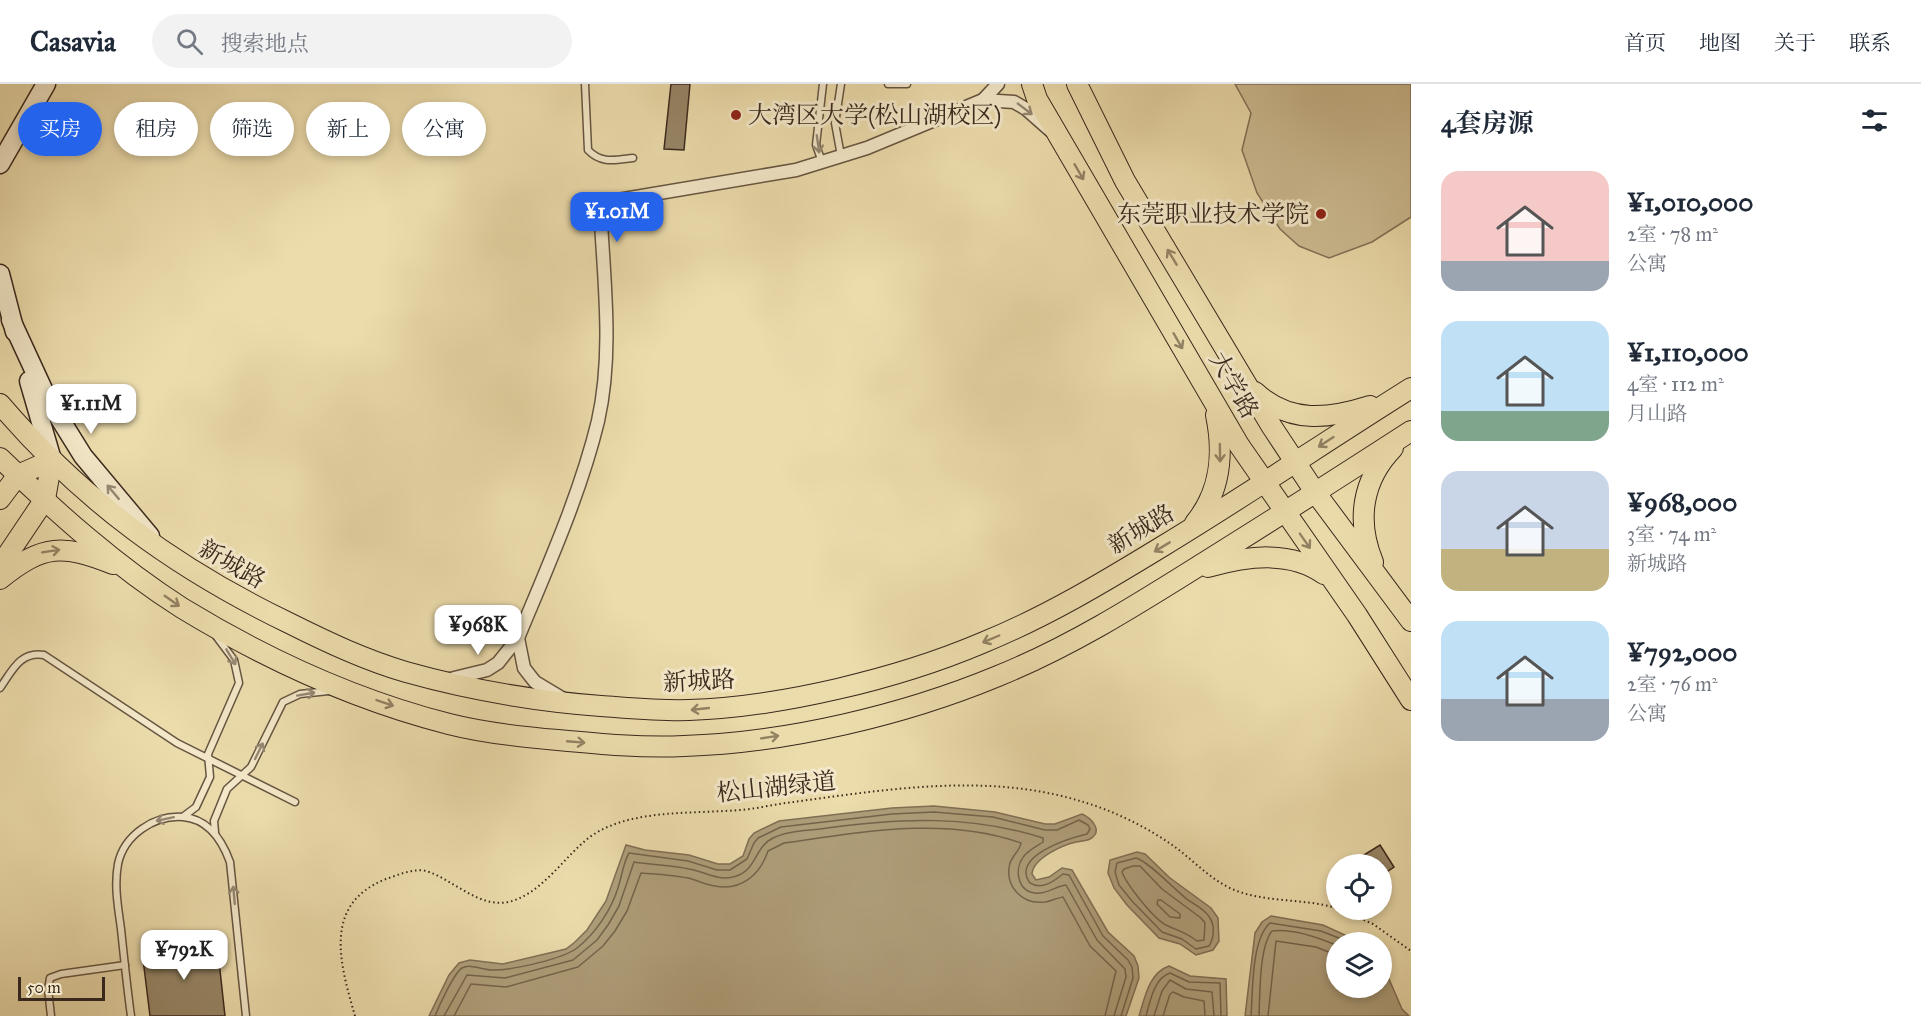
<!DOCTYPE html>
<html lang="zh">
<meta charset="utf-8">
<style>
body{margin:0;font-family:"IM FELL Great Primer","Noto Serif SC",serif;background:#f2f2f3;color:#1f2937;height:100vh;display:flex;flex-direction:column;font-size:22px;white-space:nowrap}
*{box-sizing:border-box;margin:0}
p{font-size:20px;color:#747a83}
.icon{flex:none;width:33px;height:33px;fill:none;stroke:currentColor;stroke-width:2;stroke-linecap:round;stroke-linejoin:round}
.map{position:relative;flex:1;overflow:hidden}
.panel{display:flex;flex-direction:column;background:#fff;width:510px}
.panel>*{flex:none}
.banner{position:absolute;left:18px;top:18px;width:570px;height:54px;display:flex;gap:12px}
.buttons{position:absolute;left:1326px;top:770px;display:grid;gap:12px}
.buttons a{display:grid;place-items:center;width:66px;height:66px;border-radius:50%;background:#fff;box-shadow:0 3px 9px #0003;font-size:30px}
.scale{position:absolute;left:18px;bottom:15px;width:87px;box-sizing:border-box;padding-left:6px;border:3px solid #3a281d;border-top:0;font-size:16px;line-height:21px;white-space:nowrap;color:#3a281d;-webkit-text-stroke:4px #f3e8c9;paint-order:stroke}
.price{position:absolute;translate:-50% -51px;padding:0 14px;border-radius:12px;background:#fff;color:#222;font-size:20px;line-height:39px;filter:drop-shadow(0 2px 3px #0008)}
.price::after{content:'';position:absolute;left:50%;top:36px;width:18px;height:14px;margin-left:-9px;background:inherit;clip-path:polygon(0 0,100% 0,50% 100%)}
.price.on{background:#2563eb;color:#fff}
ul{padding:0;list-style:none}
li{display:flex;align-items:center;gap:18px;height:150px;padding:0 30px}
li span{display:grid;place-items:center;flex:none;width:168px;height:120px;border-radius:18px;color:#555}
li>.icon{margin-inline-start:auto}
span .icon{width:72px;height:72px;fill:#fffc;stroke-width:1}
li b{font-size:26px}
h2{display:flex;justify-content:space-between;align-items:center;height:72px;padding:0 30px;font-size:26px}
.tag{padding:0 21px;border-radius:27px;background:#fff;box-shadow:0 3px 9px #0003;font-size:21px;line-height:54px}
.tag.on{background:#2563eb;color:#fff}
header{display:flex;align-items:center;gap:36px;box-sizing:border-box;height:84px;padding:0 30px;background:#fff;border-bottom:2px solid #e0e1e3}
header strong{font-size:28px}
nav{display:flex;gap:33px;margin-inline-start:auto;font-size:21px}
.search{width:420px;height:54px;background:#f2f2f3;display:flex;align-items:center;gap:15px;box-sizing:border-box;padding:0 21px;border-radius:33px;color:#747a83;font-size:22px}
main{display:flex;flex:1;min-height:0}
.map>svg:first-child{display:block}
.green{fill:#cebd94;stroke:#847258;stroke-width:1.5}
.water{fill:#af9f7b;stroke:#806f55;stroke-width:1.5}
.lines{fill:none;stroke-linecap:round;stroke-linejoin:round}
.shore{stroke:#74644c;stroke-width:1.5}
.building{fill:#978667;stroke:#3a281d;stroke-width:1.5}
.lane-casing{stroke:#665541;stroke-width:9}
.street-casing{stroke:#665541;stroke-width:15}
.secondary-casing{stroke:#3a281d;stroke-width:21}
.primary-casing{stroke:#3a281d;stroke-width:22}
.path{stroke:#3a281d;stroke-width:2;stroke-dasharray:1.5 3;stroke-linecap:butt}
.lane{stroke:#f3e8c9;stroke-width:6}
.street{stroke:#f3e8c9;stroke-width:12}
.secondary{stroke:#f3e8c9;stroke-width:18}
.primary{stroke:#ecdcac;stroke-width:20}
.oneway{stroke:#968873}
.oneway2{stroke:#938264}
.poi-dot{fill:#8f2418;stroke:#f3e8c9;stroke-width:2}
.labels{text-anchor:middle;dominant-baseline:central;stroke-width:6;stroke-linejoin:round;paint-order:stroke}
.poi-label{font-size:24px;fill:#3a281d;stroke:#f3e8c9;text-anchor:start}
.street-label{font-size:24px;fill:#3a281d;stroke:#f3e8c9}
</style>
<header>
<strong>Casavia</strong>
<div class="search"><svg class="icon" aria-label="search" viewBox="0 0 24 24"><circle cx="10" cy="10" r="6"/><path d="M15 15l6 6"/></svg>搜索地点</div>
<nav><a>首页</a><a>地图</a><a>关于</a><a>联系</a></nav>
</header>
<main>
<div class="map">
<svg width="1411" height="932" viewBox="0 0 1411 932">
<rect width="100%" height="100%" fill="#ecdcac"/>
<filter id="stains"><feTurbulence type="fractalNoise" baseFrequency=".00333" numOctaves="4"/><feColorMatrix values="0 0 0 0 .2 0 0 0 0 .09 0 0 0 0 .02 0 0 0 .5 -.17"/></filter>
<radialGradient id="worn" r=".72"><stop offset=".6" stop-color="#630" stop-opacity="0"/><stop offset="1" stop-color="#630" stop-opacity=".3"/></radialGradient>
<path class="green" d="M 1235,0 L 1411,0 L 1411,133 L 1372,158 L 1329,174 L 1299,162 L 1280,145 L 1257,109 L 1242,66 L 1251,29 Z"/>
<g class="water">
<path d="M 934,722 L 995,728 L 1045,740 L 1055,740 L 1082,730 C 1091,734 1104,747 1090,755 C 1086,757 1081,757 1076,758 C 1063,761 1033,774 1032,790 L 1036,796 L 1049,793 L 1062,784 L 1072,786 L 1108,848 L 1134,872 L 1138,882 L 1139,894 L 1126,932 L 429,932 L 449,891 L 459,879 L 470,876 L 503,880 L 566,865 L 575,858 L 587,846 L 606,817 L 626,761 L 645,766 L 689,771 L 718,780 L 730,780 L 743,772 L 749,755 L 754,749 L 779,737 L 892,724 Z"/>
<path d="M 1137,768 L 1145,770 L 1170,794 L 1211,824 L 1218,834 L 1219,857 L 1213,866 L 1196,871 L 1180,860 L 1159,854 L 1127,821 L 1114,804 L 1108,789 L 1110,776 Z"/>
<path d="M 1271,832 L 1323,841 L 1360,858 L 1336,858 L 1336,903 L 1382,903 L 1382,879 L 1402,925 L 1409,932 L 1245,932 L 1255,849 L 1262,838 Z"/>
<path d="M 1169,882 L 1190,892 L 1226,895 L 1227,932 L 1139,932 C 1145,913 1149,889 1169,882 Z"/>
</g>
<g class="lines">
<g class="shore">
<path d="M 1136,774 C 1147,776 1176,807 1188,816 C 1196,821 1206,826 1210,834 C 1215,842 1214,854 1209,862 L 1196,865 L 1182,855 L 1162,848 L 1132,817 L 1119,801 L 1115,788 L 1117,779 Z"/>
<path d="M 1133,782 L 1140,782 L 1162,805 L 1201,834 L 1205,839 L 1204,856 L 1197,857 C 1187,849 1179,847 1168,842 C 1155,837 1127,801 1122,788 L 1124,785 Z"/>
<path d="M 1158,816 L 1161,816 L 1180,830 L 1180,834 L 1170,833 L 1157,820 Z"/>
<path d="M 435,932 C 439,922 454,889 462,884 C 471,879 484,887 494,886 C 512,886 563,875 577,864 C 596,849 611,826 618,804 C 622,792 623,779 629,769 L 688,777 L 717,786 L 730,786 L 747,775 L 754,759 L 758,754 L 781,743 L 892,730 L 934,728 L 993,733 L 1045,746 L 1057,746 L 1079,736 L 1088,741 L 1090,745 L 1087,750 C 1070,754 1010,772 1030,799 C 1042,806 1053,798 1063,790 L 1069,791 L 1103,852 L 1128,876 L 1132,883 L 1133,894 L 1121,932"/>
<path d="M 444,932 L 467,891 L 505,894 L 573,876 L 597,856 L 608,841 L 619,822 L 634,778 C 652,781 671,781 689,785 C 704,787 716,797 733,793 C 757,788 754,763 773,754 C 789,746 810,747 827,744 C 900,734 972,731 1043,754 L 1043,758 C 1037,762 1029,766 1024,772 C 1014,784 1017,807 1035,809 C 1047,811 1055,802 1066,801 L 1097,856 L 1125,885 L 1126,893 L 1114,932"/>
<path d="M 454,932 L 471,900 L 506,903 L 578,883 L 603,862 L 615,847 L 627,827 L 641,789 C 656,790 673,791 688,794 C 697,796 705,801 715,802 C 741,807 760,791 768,767 L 784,759 C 861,748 946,732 1021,759 C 1020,766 1013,771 1010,779 C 1004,802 1022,821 1045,818 C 1051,817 1057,814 1063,813 L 1090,862 L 1116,887 L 1105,932"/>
<path d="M 1146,932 C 1150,918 1154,894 1170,889 L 1189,898 L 1220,899 L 1221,932"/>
<path d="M 1154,932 L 1162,907 L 1170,896 L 1186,905 L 1212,908 L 1214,932"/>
<path d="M 1163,932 L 1170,910 L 1173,908 L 1184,913 L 1204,917 L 1205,932"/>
<path d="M 1251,932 C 1253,907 1251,856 1270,839 L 1321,847 L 1349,858"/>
<path d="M 1259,932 C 1260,911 1259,863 1272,847 C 1292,844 1317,853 1336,861"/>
<path d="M 1268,932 L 1276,857 L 1316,863 L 1336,871"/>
</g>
</g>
<g class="building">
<path d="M 671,0 L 690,0 L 684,66 L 664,65 Z"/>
<path d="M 1380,761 L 1394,783 L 1382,791 L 1382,780 L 1363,780 L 1359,774 Z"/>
<path d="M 217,859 L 225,932 L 150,932 L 142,867 Z"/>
</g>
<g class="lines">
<defs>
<g id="lane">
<path d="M 585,0 L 588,66 C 601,80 615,76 633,74"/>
<path d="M 841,0 L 835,39 L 841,72"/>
<path d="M 888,0 L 907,0"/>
<path d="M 822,78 L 816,61 L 823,0"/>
<path d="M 0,604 C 12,587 20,567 44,571 L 177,659 L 295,718"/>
<path d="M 184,732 L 196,723 L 210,693 L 208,670 L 239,599 L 234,576 L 216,552"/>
<path d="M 215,748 L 214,737 L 227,705 L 251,683 L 283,618 L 300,610 L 329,607"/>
<path d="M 51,932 L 48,905 L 50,894 L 61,890 L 125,881"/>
<path d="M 131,932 C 127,903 124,874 121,845 C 118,823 114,802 118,780 C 124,751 154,731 183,733 C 209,735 222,756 230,778 L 246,932"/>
</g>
<g id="street">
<path d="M 983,16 L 998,0"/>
<path d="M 518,554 L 524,584 L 535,598 L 565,616"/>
<path d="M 446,596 L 487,586 L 498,579 L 518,554 C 547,484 580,411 598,337 C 614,266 603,190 600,119 L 796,86 L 867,64 L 983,16 L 1014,18 L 1026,25 L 1051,47"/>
</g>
<g id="secondary">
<path d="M 0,80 L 46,0"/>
<path d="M 0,190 L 15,248"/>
<path d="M 11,236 L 47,314 L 83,372 L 150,452"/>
<path d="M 29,297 L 52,376"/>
</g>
<g id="primary">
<path d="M 1032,0 L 1037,15 L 1239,361 L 1357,531 L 1411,616"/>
<path d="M 1077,0 L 1125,97 L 1272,343 L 1315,408 L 1411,537"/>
<path d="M 1255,308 C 1289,340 1329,335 1370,322"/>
<path d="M 0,320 C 83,417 175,484 289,539 C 327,558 365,576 406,588 C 470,606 535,617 601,622 C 630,624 660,627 689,626 C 780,623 897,595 982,559 C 1046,533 1104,498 1163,462 C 1247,411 1328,356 1411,304"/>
<path d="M 0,374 C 56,428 116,482 182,524 C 264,574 355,616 449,640 C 484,649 522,653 558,656 C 600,660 642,664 684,662 C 786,659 904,631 998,592 C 1072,562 1138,520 1205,478 C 1274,435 1343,391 1411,347"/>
<path d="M 0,415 L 18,391 L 52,376"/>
<path d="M 1195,439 C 1221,407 1224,370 1216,331"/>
<path d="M 1373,478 C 1356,437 1362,396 1393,364"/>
<path d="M 0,482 L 45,415 L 52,376"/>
<path d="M 1208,483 C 1247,472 1290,466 1324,490"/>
<path d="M 0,495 C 43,460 63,460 113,480"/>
</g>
</defs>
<use href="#lane" class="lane-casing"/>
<use href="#street" class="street-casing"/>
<use href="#secondary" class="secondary-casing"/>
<use href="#primary" class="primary-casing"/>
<g class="path">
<path d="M 1339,825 L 1373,840 L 1411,867"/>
<path d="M 355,932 C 340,880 322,820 386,795 C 398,791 413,784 426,787 C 453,795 478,824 508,818 C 540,811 562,776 586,756 C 598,746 613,740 628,736 C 665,727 702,729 740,726 C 755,725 771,721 786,719 C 883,706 985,688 1080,717 C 1112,726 1147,743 1175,763 C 1194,777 1210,795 1232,805 C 1264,819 1303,814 1336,824"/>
</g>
<use href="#lane" class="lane"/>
<use href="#street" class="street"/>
<use href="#secondary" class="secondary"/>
<use href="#primary" class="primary"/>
</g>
<defs><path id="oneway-shaft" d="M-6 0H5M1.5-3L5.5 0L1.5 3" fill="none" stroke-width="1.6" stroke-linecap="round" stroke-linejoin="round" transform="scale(1.5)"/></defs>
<g class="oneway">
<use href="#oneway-shaft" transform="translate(1025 25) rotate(37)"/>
<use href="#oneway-shaft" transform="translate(818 60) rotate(82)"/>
<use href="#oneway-shaft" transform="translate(113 408) rotate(-130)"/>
<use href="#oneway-shaft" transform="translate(231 573) rotate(59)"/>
<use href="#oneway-shaft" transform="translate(306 610) rotate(-10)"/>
<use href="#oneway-shaft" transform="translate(259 667) rotate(-64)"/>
<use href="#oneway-shaft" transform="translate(165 735) rotate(168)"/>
<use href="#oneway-shaft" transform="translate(234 811) rotate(-95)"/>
</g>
<g class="oneway2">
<use href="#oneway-shaft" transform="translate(1079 88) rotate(60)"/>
<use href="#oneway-shaft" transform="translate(1172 173) rotate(-121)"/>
<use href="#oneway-shaft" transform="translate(1178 257) rotate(60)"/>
<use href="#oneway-shaft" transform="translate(1326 358) rotate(147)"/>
<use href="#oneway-shaft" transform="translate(1220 369) rotate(89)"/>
<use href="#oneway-shaft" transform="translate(1305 457) rotate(55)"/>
<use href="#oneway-shaft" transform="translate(1162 463) rotate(149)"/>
<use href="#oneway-shaft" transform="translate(51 467) rotate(-9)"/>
<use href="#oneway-shaft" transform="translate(172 517) rotate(35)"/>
<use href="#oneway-shaft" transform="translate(991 555) rotate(157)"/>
<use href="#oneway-shaft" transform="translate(385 619) rotate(19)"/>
<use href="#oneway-shaft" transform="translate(700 625) rotate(174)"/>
<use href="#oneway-shaft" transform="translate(770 653) rotate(-9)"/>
<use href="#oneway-shaft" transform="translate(576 658) rotate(5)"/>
</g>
<g class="poi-dot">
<circle cx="736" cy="31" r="6"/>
<circle cx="1321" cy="130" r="6"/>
</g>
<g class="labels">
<g class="poi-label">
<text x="748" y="31">大湾区大学(松山湖校区)</text>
<text x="1309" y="130" text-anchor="end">东莞职业技术学院</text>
</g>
<g class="street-label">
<text transform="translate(1234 301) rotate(60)">大学路</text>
<text transform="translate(1141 445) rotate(-31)">新城路</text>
<text transform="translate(232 480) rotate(30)">新城路</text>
<text transform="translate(699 597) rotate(-3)">新城路</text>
<text transform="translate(776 703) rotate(-6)">松山湖绿道</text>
</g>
</g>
<rect width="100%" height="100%" filter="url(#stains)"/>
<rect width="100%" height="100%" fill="url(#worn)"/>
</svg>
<div class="buttons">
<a><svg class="icon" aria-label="locate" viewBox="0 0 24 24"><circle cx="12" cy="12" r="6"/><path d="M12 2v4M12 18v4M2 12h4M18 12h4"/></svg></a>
<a><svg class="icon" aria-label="layers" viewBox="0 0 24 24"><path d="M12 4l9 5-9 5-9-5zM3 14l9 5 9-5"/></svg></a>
</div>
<div class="scale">50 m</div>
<b class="price on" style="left:617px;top:159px">¥1.01M</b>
<b class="price" style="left:91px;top:351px">¥1.11M</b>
<b class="price" style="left:478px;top:572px">¥968K</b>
<b class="price" style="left:184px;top:897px">¥792K</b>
<div class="banner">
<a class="tag on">买房</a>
<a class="tag">租房</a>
<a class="tag">筛选</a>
<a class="tag">新上</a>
<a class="tag">公寓</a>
</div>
</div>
<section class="panel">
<h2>4套房源<svg class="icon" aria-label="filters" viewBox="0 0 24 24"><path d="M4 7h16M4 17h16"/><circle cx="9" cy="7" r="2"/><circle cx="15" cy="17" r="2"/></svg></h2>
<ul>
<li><span style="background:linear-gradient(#f6c9c9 75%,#9aa5b1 0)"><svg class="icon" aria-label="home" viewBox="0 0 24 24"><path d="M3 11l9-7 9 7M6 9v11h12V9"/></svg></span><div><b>¥1,010,000</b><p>2室 · 78 m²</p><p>公寓</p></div></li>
<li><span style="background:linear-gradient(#bfe0f5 75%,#7fa58c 0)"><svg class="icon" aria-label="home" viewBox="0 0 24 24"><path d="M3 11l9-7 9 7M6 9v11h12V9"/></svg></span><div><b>¥1,110,000</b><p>4室 · 112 m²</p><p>月山路</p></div></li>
<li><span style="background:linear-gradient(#c9d6e8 65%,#c2b280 0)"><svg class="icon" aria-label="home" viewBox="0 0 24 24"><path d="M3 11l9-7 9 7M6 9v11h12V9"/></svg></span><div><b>¥968,000</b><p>3室 · 74 m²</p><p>新城路</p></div></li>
<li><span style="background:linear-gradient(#bfe0f5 65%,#9aa5b1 0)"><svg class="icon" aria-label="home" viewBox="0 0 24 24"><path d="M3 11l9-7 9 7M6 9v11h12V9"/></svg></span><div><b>¥792,000</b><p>2室 · 76 m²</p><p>公寓</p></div></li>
</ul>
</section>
</main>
